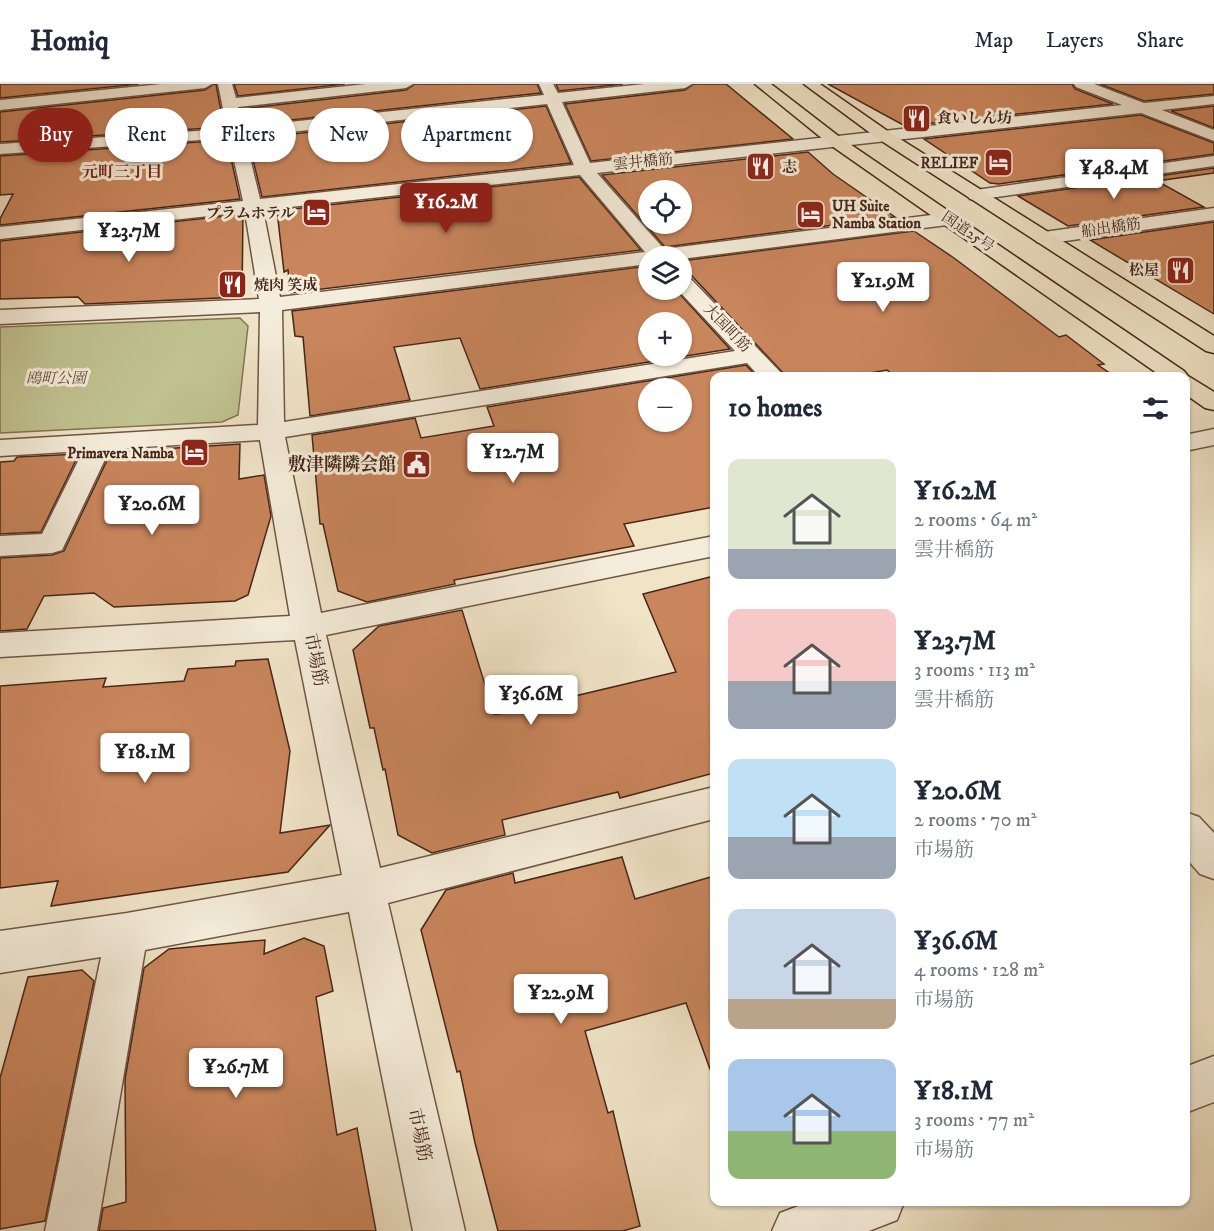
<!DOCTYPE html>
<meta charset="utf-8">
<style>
body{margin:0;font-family:"IM FELL DW Pica","Noto Serif JP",serif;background:#f6f6f7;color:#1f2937;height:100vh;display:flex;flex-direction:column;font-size:22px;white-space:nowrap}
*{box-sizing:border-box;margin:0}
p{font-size:20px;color:#747a83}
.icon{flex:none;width:33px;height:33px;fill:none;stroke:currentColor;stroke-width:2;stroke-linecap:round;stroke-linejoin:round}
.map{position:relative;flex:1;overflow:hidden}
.drawer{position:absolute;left:710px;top:288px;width:480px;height:834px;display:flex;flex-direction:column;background:#fff;border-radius:12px;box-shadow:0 2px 4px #0004}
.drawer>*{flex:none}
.hud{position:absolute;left:18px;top:24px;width:570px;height:54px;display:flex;gap:12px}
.fabs{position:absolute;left:638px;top:96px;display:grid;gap:12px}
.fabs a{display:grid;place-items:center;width:54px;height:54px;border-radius:50%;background:#fff;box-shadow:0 2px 4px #0004;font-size:30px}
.price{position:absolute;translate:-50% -51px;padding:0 14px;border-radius:6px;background:#fff;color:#222;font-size:20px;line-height:39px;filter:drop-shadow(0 2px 3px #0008)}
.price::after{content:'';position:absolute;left:50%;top:36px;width:18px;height:14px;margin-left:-9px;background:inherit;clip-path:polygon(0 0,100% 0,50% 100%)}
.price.selected{background:#8f2418;color:#fff}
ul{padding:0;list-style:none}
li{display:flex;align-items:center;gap:18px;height:150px;padding:0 18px}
li span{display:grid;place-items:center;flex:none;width:168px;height:120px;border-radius:12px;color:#555}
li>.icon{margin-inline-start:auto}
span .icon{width:72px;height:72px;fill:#fffc;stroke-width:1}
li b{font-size:26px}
h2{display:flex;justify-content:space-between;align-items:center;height:72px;padding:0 18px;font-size:26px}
.chip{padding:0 21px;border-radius:27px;background:#fff;box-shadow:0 2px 4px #0004;font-size:21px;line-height:54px}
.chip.selected{background:#8f2418;color:#fff}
header{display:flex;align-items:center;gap:36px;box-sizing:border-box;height:84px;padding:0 30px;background:#fff;border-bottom:2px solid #e0e1e3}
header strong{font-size:28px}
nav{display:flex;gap:33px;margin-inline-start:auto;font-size:21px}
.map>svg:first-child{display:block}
.green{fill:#c1c291;stroke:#847455;stroke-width:1.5}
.building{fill:#c9855c;stroke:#462619;stroke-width:1.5;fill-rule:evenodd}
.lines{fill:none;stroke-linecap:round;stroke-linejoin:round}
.minor-casing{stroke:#705644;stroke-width:3}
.highway-casing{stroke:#462619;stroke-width:3}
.minor{fill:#f5eddb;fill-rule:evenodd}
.highway{fill:#f0e4c7;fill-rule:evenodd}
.labels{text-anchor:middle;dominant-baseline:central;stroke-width:6;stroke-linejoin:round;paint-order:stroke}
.far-poi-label{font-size:15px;font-weight:bold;fill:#462619;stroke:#f5eddb;text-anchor:start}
.far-street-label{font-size:15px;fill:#462619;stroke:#f5eddb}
.far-park-label{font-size:15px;font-style:italic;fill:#654d37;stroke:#f5eddb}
.far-neighbourhood-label{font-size:16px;font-weight:bold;fill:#7a1f14;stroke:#f5eddb}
.poi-label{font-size:18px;font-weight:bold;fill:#462619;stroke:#f5eddb;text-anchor:end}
.street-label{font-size:18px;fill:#462619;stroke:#f5eddb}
</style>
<header>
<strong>Homiq</strong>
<nav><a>Map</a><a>Layers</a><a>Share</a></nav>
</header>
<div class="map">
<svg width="1214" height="1147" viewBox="0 0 1214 1147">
<rect width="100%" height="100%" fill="#f0e4c7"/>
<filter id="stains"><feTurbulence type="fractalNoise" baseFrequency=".00333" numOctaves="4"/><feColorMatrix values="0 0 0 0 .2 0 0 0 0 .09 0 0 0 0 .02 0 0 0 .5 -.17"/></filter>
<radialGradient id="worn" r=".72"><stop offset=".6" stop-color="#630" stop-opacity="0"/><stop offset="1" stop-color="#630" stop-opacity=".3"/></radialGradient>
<path class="green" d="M 240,234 L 248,242 L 238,331 L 222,338 L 0,349 L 0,243 Z"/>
<g class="building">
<path d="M 0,0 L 139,0 L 0,14 Z"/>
<path d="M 214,0 L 216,0 L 224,43 L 0,58 L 0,28 L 205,6 Z"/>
<path d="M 234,0 L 345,0 L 238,12 Z"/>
<path d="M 415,0 L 537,0 L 541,9 L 245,41 L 241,25 L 406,6 Z"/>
<path d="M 556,0 L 623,0 L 559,7 Z"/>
<path d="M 694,0 L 726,0 L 793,55 L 591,77 L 565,20 L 685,6 Z"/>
<path d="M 828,0 L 1072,0 L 1075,5 L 1113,20 L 905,42 Z"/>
<path d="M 1100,0 L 1214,0 L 1214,10 L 1144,17 Z"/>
<path d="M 546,22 L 571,79 L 262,113 L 248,55 Z"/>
<path d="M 1214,22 L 1214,44 L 1171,27 Z"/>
<path d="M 1141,31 L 1214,59 L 1214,70 L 999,100 L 990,99 L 924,55 Z"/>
<path d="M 227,56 L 240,115 L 0,141 L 0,135 L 13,110 L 0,111 L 0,72 Z"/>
<path d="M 808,68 L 833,90 L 895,133 L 665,163 L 602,91 ZM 648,106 L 681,106 L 681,140 L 648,140 Z"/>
<path d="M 1214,84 L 1214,89 L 1157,97 L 1204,123 L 1068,142 L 1018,112 Z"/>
<path d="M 579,93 L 641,166 L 290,209 L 288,186 L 284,188 L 277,127 L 274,127 Z"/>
<path d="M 243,130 L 242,213 L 85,220 L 78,213 L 0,215 L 0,157 Z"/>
<path d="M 1214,138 L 1214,230 L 1090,156 Z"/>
<path d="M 914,147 L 954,174 L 1059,253 L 1066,251 L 1104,280 L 1098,281 L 1114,292 L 894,292 L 887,286 L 853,292 L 786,292 L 690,190 L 681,188 L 681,177 Z"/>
<path d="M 648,182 L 648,206 L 676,206 L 730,265 L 480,305 L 460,254 L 394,263 L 410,316 L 310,332 L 303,253 L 295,252 L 292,227 ZM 648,238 L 681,238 L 681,272 L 648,272 Z"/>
<path d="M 746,281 L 756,292 L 714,292 L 714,423 L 624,440 L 634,462 L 454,496 L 455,500 L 367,518 L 338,507 L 323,440 L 320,440 L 312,351 L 415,334 L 421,354 L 494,342 L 487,323 ZM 648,304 L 681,304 L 681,338 L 648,338 Z"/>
<path d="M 240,360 L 239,395 L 264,391 L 271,432 L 248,511 L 235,517 L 114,523 L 94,509 L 44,512 L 27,545 L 0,547 L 0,474 L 52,471 L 64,467 L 111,368 Z"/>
<path d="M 79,370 L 41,448 L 0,450 L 0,378 L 14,377 L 17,373 Z"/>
<path d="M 714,492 L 714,689 L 620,714 L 618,708 L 502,736 L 505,751 L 432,769 L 398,751 L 385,685 L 383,686 L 374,644 L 370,644 L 353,566 L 379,542 L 462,526 L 494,630 L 499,630 L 676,588 L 643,510 Z"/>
<path d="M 268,575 L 290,667 L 280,749 L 330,741 L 288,788 L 51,822 L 58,797 L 0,804 L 0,602 L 106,594 L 103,603 L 184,597 L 188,585 L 235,582 L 236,577 Z"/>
<path d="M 622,773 L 635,815 L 714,792 L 714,984 L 710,985 L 686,919 L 585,947 L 608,1029 L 613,1027 L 640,1142 L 623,1147 L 498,1147 L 475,1059 L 460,987 L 457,988 L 421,846 L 446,806 L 513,789 L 515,799 Z"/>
<path d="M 304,854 L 324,862 L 333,907 L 316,913 L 337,1051 L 357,1044 L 376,1147 L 99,1147 L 103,1124 L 126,1118 L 125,995 L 144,884 L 169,865 L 265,856 L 264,870 Z"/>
<path d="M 82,886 L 94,897 L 45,1137 L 0,1145 L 0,994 L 28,893 Z"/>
</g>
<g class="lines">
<defs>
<g id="minor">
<path d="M 162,0 L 212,0 L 205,4 L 0,26 L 0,16 Z"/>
<path d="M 218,0 L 232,0 L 236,14 L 366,0 L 413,0 L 406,4 L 238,23 L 243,43 L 544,11 L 539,0 L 553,0 L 558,9 L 645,0 L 692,0 L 685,4 L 562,18 L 590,79 L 1122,21 L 1076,3 L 1074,0 L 1094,0 L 1144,19 L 1214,12 L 1214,20 L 1162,26 L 1214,46 L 1214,57 L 1141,29 L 597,89 L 664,165 L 947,129 L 954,131 L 956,135 L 954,139 L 947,141 L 681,175 L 681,172 L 648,172 L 648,180 L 282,226 L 284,338 L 735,267 L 678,206 L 681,206 L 681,190 L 688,192 L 784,292 L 759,292 L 747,279 L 285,353 L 321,529 L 714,452 L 714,472 L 326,551 L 380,784 L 714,703 L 714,735 L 388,819 L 465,1147 L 413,1147 L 349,828 L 145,866 L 97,1147 L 45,1147 L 101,873 L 0,889 L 0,847 L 127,829 L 342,791 L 295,556 L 0,573 L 0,549 L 290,532 L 260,356 L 110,365 L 62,466 L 52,469 L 0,472 L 0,452 L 42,450 L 83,367 L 0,372 L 0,356 L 258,341 L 260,228 L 0,240 L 0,226 L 259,215 L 245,128 L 0,155 L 0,143 L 243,117 L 229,54 L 0,70 L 0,60 L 227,45 ZM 547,20 L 574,81 L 260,115 L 245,53 ZM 580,91 L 645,168 L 280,213 L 263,126 Z"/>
<path d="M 1214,72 L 1214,82 L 976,116 L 970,115 L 967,111 L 970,107 L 976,106 Z"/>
<path d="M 1214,124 L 1214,136 L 1044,160 L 1037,158 L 1034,154 L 1037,150 L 1044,148 Z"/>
<path d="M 1214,345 L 1214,361 L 1185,367 L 1185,351 Z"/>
<path d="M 1185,728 L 1199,733 L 1214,749 L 1214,795 L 1200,790 L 1185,773 Z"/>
<path d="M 1214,972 L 1214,1018 L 1185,1029 L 1185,983 Z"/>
<path d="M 809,1118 L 904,1118 L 897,1136 L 869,1147 L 772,1147 L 780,1129 Z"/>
</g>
<g id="highway">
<path d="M 755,0 L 771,0 L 841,54 L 1184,287 L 1188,292 L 1214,308 L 1214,326 L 1205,324 L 1185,310 L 1185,292 L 1161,292 L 829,60 Z"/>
<path d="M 804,0 L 820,0 L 889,48 L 1214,252 L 1214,269 L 1206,267 L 877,54 Z"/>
</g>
</defs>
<use href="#minor" class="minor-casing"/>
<use href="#highway" class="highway-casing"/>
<use href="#minor" class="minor"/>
<use href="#highway" class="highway"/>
</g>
<defs>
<symbol id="restaurant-square" viewBox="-11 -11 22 22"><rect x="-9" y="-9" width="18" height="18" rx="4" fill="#8f2418" stroke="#f5eddb"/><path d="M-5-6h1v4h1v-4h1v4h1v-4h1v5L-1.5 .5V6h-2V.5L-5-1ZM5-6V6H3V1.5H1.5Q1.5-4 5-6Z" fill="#fff"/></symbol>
<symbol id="hotel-square" viewBox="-11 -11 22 22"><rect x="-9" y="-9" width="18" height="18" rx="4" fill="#8f2418" stroke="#f5eddb"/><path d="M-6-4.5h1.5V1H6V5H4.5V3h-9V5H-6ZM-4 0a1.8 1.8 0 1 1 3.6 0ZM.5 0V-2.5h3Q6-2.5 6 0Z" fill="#fff"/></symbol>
<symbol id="civic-square" viewBox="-11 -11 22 22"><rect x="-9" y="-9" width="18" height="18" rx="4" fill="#8f2418" stroke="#f5eddb"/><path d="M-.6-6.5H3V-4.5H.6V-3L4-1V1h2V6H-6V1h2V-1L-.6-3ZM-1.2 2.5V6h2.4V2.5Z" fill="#fff"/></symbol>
</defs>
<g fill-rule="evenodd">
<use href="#restaurant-square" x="900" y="18" width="33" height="33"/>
<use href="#hotel-square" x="982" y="62" width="33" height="33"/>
<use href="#restaurant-square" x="744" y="66" width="33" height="33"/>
<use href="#hotel-square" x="300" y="112" width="33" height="33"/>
<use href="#hotel-square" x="794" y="114" width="33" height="33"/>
<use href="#restaurant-square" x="1164" y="170" width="33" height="33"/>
<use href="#restaurant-square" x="216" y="184" width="33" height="33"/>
<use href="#hotel-square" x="178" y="352" width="33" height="33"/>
<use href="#civic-square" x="400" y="364" width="33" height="33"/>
</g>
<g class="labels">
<g class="far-poi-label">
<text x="937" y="34">食いしん坊</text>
<text x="978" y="79" text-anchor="end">RELIEF</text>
<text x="782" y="83">志</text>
<text x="832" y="122">UH Suite<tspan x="832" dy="17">Namba Station</tspan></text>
<text x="295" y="129" text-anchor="end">プラムホテル</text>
<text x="1159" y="186" text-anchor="end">松屋</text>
<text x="254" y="201">焼肉 笑成</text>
<text x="174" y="369" text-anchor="end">Primavera Namba</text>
</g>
<g class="far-street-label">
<text transform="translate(643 78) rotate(-6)">雲井橋筋</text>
<text transform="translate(1111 144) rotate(-8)">船出橋筋</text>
<text transform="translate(968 148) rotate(34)">国道25号</text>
<text transform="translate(727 244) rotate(46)">大国町筋</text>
</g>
<g class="far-park-label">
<text x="56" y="294">鴎町公園</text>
</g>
<g class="far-neighbourhood-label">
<text x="122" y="88">元町三丁目</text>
</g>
<g class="poi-label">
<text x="396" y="381">敷津隣隣会館</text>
</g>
<g class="street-label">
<text transform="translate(315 576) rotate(78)">市場筋</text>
<text transform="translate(419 1051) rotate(78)">市場筋</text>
</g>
</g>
<rect width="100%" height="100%" filter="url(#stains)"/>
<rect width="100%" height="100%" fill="url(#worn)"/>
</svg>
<div class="fabs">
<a><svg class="icon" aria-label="locate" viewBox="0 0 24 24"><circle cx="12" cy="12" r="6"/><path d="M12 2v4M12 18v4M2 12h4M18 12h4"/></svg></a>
<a><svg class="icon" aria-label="layers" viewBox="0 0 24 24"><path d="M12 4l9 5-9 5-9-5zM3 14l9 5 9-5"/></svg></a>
<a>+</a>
<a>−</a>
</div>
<b class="price" style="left:1114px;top:116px">¥48.4M</b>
<b class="price selected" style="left:446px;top:150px">¥16.2M</b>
<b class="price" style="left:129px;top:179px">¥23.7M</b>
<b class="price" style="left:883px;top:229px">¥21.9M</b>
<b class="price" style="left:513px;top:400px">¥12.7M</b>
<b class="price" style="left:152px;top:452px">¥20.6M</b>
<b class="price" style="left:531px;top:642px">¥36.6M</b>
<b class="price" style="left:145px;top:700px">¥18.1M</b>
<b class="price" style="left:561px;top:941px">¥22.9M</b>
<b class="price" style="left:236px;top:1015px">¥26.7M</b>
<div class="hud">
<a class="chip selected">Buy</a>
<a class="chip">Rent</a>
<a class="chip">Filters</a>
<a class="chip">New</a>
<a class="chip">Apartment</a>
</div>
<section class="drawer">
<h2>10 homes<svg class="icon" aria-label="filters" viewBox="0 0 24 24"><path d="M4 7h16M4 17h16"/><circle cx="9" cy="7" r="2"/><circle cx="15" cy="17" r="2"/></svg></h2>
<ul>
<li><span style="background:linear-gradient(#dfe7d0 75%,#9aa5b1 0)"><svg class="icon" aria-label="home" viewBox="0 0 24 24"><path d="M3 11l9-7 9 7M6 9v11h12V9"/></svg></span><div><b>¥16.2M</b><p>2 rooms · 64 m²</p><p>雲井橋筋</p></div></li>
<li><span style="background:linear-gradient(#f6c9c9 60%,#9aa5b1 0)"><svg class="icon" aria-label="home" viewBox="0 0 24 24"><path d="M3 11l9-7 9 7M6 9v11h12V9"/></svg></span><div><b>¥23.7M</b><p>3 rooms · 113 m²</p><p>雲井橋筋</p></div></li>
<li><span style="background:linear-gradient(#bfe0f5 65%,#9aa5b1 0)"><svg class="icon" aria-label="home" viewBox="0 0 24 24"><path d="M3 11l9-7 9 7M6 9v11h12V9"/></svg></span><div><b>¥20.6M</b><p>2 rooms · 70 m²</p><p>市場筋</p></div></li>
<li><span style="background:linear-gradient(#c9d6e8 75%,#b9a48a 0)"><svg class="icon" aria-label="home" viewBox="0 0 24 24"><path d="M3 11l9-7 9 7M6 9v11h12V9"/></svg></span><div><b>¥36.6M</b><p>4 rooms · 128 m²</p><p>市場筋</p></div></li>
<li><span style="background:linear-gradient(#a9c7e8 60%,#8fb573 0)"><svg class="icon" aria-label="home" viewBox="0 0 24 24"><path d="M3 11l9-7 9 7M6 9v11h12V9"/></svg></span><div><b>¥18.1M</b><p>3 rooms · 77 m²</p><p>市場筋</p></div></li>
</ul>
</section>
</div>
